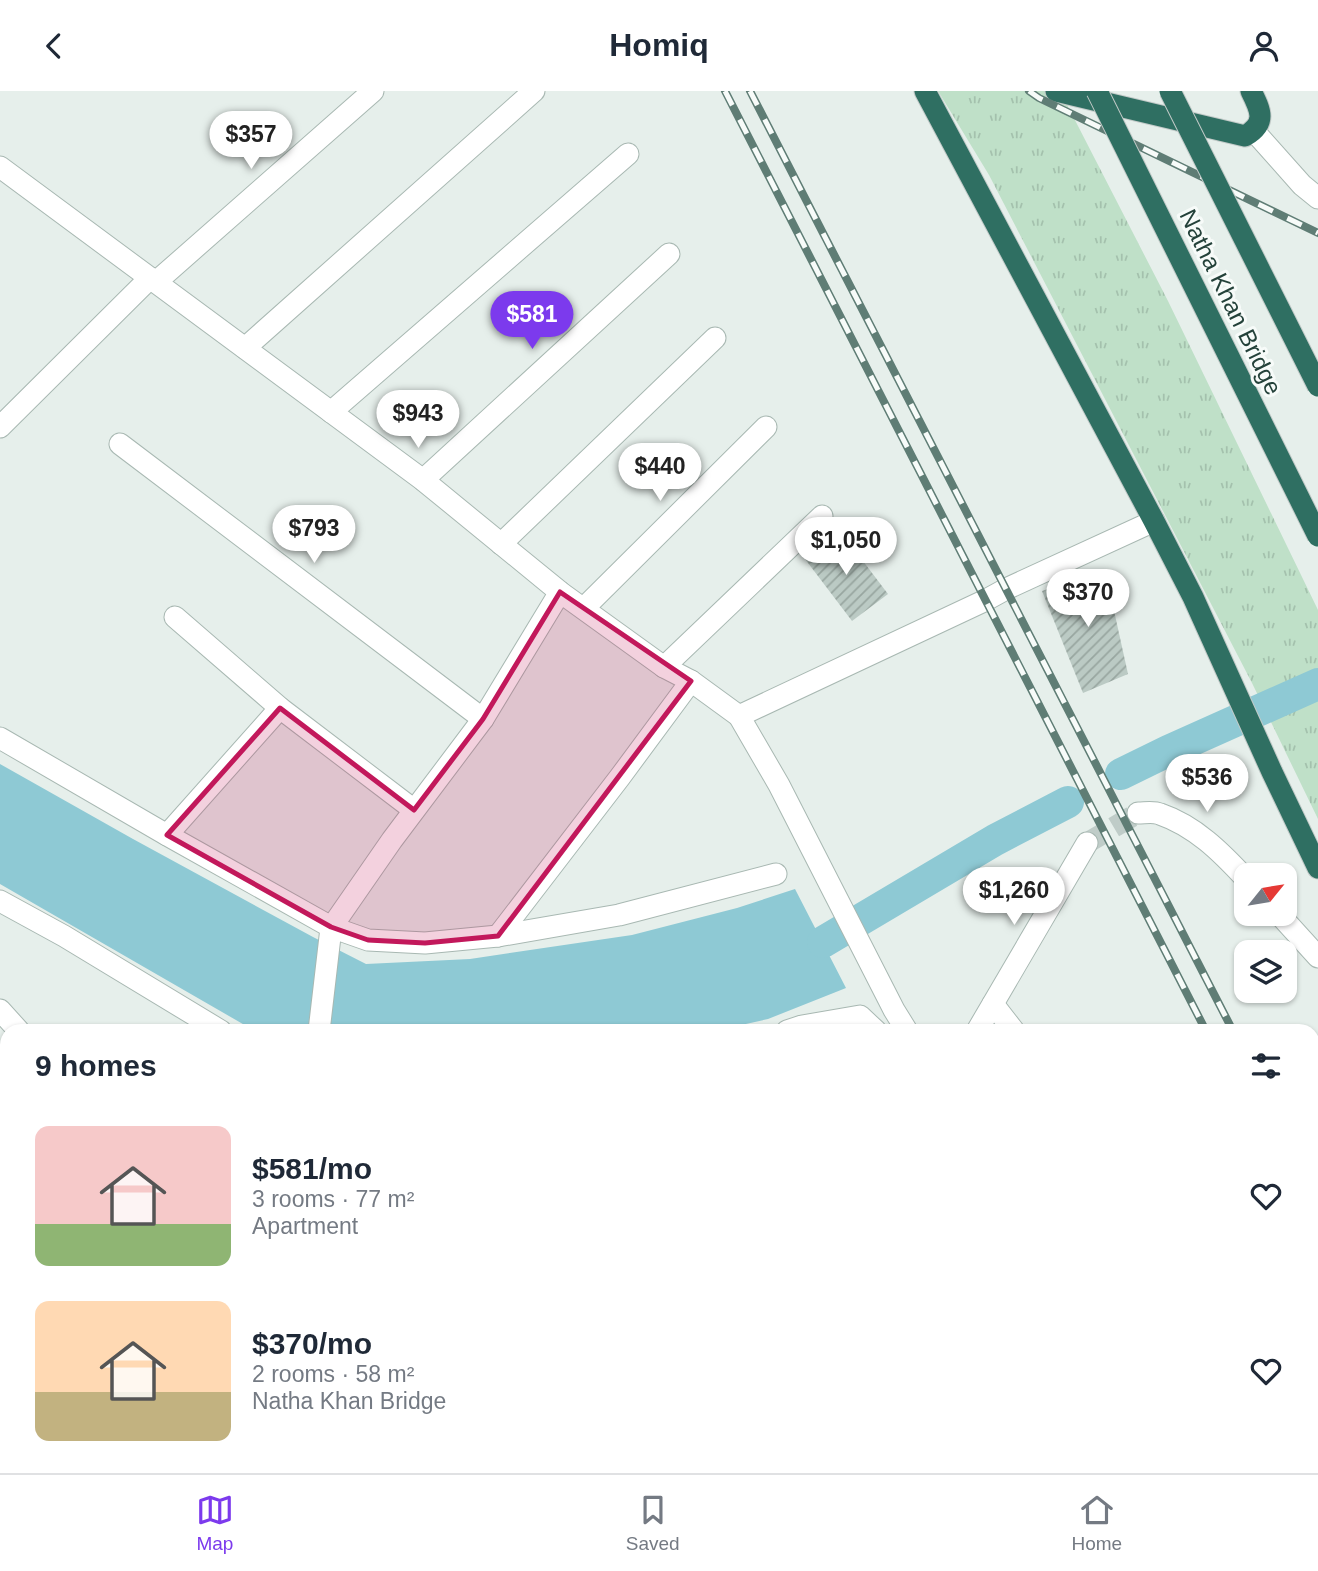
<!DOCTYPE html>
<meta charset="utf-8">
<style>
body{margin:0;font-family:Helvetica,sans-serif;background:#f2f2f3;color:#1f2937;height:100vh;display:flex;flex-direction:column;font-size:26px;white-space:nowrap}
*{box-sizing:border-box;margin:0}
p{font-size:23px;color:#747a83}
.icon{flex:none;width:38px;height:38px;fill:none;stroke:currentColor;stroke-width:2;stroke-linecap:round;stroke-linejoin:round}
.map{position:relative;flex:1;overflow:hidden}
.details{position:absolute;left:0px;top:933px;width:1320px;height:450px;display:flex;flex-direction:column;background:#fff;border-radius:21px 21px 0 0;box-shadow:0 2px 5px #0004}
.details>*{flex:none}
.needle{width:46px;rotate:60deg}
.tools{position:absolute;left:1234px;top:772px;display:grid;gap:14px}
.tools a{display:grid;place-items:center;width:63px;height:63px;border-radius:14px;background:#fff;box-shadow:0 2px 5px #0004;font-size:35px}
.price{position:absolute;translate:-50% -60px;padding:0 16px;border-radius:24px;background:#fff;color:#222;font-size:23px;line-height:46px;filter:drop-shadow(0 2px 4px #0008)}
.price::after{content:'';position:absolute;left:50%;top:42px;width:21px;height:16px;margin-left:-10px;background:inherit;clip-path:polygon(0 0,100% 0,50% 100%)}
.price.selected{background:#7c3aed;color:#fff}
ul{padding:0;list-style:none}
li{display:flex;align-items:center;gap:21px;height:175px;padding:0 35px}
li span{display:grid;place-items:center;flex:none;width:196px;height:140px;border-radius:14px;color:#555}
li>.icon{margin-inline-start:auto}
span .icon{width:84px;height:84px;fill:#fffc;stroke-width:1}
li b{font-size:30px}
h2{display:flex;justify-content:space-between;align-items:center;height:84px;padding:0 35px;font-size:30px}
header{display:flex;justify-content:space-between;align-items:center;height:91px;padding:0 35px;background:#fff;font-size:32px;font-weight:700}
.dock{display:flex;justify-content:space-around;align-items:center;height:98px;border-top:2px solid #e0e1e3;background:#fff;font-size:19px;color:#747a83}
.dock a{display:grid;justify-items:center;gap:4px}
.dock .selected{color:#7c3aed}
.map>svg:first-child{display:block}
.grass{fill:url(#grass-tufts)}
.water{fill:#8ec9d4}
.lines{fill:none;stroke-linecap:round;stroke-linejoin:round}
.canal{stroke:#8ec9d4;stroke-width:32}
.building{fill:url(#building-hatch)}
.minor-tunnel{stroke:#bfccc8;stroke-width:21;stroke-dasharray:21 10;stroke-linecap:butt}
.minor-casing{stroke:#a8b8b2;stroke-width:23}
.highway-casing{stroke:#c2cac8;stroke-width:23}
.minor{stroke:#fff;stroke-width:21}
.highway{stroke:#2f6f62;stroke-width:21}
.rail-casing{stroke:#5f7d75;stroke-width:8}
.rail{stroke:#f7fbf9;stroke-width:5;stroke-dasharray:16;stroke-linecap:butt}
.highway-bridge-casing{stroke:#c2cac8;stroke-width:23;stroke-linecap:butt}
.highway-bridge{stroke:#2f6f62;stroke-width:21}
.marked{fill:#c2185b;fill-opacity:0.2;stroke:#c2185b;stroke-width:5;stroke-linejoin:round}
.labels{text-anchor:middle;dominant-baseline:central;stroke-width:6;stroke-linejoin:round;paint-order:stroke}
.street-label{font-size:24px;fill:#24423a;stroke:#f7fbf9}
</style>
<header><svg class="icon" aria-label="back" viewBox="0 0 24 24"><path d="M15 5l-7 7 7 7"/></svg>Homiq<svg class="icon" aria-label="person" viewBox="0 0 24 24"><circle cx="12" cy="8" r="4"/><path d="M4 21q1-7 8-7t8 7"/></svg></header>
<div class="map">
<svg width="1318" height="1382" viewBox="0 0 1318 1382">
<defs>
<pattern id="grass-tufts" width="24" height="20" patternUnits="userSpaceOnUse" patternTransform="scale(1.75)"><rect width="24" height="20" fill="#bfe0c8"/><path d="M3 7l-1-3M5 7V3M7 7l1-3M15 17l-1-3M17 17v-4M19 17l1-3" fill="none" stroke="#a4c1ad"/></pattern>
<pattern id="building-hatch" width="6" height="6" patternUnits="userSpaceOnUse" patternTransform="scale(1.75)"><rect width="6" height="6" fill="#bbcac4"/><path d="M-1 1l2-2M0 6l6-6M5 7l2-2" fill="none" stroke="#98a6a0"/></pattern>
</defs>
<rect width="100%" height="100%" fill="#e6efeb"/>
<path class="grass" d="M 938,0 L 1060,0 L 1168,210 L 1318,519 L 1318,728 L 1252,592 L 989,84 Z"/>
<path class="water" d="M 0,673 L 133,748 L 313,846 L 366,873 L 470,868 L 632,844 L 737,817 L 795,798 L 846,897 L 768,928 L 714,940 L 255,940 L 0,793 Z"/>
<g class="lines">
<g class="canal">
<path d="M 1121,683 L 1168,660 L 1318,593"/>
<path d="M 823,851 L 995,749 L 1068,711"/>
</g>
</g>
<g class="building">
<path d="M 841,441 L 888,503 L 852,530 L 805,468 Z"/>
<path d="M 1105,479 L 1128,583 L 1083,602 L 1042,500 Z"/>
</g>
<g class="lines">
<path class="minor-tunnel" d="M 1087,752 L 1138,722"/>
<defs>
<g id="minor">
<path d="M 1254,40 L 1302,94 L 1318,107"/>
<path d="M 0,76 L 423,389 L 560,501 L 664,576 L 691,590 L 739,625 L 779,694 L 894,919 L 907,940"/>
<path d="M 156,191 L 373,0"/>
<path d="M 245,257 L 534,0"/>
<path d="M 331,321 L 628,63"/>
<path d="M 0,336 L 150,187"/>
<path d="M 120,353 L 483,628"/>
<path d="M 423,389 L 669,163"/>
<path d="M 501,453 L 715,247"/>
<path d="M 584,517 L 766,336"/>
<path d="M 175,526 L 280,617 L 414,719"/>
<path d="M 664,576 L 822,425"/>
<path d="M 739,625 L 986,509 L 1006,498 L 1154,430"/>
<path d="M 0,647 L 167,744 L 331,836 L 368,849 L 425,852 L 498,845 L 619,824 L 776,783"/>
<path d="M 1138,722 C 1145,722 1153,720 1160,723 C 1195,735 1221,761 1246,788"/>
<path d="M 167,744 L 280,617"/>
<path d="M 0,810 L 64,845 L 221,940"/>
<path d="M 1278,822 L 1318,866"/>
<path d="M 498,845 L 620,686 L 691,590"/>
<path d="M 993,913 L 1014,940"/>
<path d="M 0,919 L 19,940"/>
<path d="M 319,940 L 331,837 L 392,749 L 483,628 L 560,501"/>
<path d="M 787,940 L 802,935 L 860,925 L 876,940"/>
<path d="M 977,940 L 1087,752"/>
<path d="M 0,1322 L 7,1336"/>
<path d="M 26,1376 L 29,1382"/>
<path d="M 168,1376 L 173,1382"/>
<path d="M 378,1376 L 382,1382"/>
<path d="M 631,1376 L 636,1382"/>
<path d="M 1111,1376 L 1114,1382"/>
<path d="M 1145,1376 L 1149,1382"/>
<path d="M 1257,1376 L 1261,1382"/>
<path d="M 315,1382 L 320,1376"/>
</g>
<g id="highway">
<path d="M 925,0 L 1154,430 L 1193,506 L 1272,681 L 1318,777"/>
<path d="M 1056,0 L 1245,45 C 1267,32 1261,20 1251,0"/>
</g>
</defs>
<use href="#minor" class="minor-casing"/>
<use href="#highway" class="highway-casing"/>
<use href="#minor" class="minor"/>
<use href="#highway" class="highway"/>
<defs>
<g id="rail">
<path d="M 725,0 L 1206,940"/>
<path d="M 750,0 L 1233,940"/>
<path d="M 1029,0 L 1039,7 L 1318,142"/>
<path d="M 1312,1094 L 1318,1105"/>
<path d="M 1312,1147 L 1318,1158"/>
</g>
</defs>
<use href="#rail" class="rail-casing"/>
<use href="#rail" class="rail"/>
<defs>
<g id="highway-bridge">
<path d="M 1097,0 L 1318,445"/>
<path d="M 1170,0 L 1318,295"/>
</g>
</defs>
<use href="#highway-bridge" class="highway-bridge-casing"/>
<use href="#highway-bridge" class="highway-bridge"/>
</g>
<path class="marked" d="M 560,501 L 691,590 L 498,845 L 425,852 L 368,849 L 331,836 L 167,744 L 280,617 L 414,719 L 483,628 Z"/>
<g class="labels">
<g class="street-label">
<text transform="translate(1231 211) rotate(64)">Natha Khan Bridge</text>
</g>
</g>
</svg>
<div class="tools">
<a><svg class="needle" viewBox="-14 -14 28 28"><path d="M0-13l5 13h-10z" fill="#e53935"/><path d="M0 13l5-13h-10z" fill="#747a83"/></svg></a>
<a><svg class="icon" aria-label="layers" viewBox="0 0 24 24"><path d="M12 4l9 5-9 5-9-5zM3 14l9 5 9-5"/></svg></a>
</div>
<b class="price" style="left:251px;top:80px">$357</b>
<b class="price selected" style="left:532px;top:260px">$581</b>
<b class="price" style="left:418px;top:359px">$943</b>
<b class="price" style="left:660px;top:412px">$440</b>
<b class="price" style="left:314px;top:474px">$793</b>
<b class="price" style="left:846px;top:486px">$1,050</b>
<b class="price" style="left:1088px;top:538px">$370</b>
<b class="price" style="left:1207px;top:723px">$536</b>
<b class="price" style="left:1014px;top:836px">$1,260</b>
<section class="details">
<h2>9 homes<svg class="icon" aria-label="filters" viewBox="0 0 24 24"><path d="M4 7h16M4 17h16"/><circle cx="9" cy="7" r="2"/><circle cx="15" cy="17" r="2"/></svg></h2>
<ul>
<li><span style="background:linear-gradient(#f6c9c9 70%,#8fb573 0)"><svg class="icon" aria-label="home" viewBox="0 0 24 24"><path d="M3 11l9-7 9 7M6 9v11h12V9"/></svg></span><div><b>$581/mo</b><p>3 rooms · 77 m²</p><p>Apartment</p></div><svg class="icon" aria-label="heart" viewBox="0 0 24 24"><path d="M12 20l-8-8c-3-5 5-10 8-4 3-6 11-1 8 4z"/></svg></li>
<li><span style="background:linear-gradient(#ffd9b3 65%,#c2b280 0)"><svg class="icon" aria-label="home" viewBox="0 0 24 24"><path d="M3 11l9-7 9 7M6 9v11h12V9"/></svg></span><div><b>$370/mo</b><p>2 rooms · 58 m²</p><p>Natha Khan Bridge</p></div><svg class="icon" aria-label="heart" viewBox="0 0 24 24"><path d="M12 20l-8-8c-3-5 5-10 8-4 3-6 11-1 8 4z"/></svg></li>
</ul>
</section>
</div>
<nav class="dock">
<a class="selected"><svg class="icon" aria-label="map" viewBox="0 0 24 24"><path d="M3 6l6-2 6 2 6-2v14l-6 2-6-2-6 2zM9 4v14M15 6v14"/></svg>Map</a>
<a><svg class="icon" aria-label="saved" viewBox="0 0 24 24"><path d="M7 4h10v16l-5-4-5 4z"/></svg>Saved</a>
<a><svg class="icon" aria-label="home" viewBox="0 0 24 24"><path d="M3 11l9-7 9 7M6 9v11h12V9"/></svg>Home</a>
</nav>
